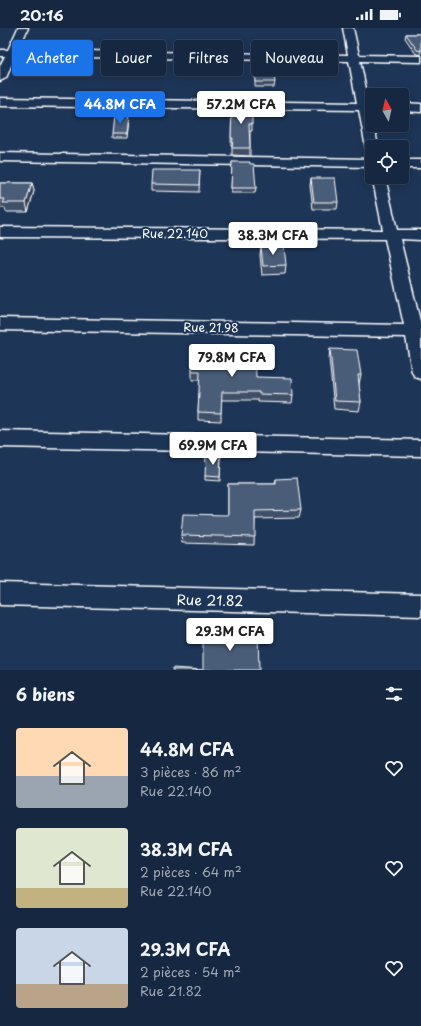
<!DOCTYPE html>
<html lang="fr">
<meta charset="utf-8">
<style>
body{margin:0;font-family:"Playpen Sans",sans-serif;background:#23344c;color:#f1f3f6;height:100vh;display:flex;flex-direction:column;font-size:15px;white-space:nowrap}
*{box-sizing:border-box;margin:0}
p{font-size:13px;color:#9ea6b1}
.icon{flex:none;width:22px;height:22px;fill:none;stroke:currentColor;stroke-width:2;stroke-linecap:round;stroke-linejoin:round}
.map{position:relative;height:642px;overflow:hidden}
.sheet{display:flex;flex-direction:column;background:#162841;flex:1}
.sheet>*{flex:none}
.hud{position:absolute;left:12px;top:12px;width:397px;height:36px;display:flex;gap:8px}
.needle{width:26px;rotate:352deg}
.buttons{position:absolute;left:365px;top:60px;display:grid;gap:8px}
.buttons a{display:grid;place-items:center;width:44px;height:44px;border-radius:4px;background:#162841;box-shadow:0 2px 10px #0003,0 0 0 1px #35445a;font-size:20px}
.price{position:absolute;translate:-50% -34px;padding:0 9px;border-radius:4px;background:#fff;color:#222;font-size:13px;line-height:26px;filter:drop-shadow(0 1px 2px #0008)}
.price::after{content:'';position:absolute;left:50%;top:24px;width:12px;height:9px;margin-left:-6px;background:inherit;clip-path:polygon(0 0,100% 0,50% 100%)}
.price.current{background:#1a73e8;color:#fff}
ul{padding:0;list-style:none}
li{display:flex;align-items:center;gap:12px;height:100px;padding:0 16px}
li span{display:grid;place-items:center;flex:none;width:112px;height:80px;border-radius:4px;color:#555}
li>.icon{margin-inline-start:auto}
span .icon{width:48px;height:48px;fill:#fffc;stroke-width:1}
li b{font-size:17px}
h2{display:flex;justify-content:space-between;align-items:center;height:48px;padding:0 16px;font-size:17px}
.tag{padding:0 14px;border-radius:4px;background:#162841;box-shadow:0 2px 10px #0003,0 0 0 1px #35445a;font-size:14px;line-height:36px}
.tag.current{background:#1a73e8;color:#fff}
.status{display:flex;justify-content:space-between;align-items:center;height:28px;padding:0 20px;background:#162841;direction:ltr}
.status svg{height:11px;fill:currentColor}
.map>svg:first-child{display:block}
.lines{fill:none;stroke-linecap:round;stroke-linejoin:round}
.street-casing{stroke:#fff;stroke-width:3}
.street{fill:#1d3557;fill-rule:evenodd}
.wall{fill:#405068;stroke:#fff}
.shaded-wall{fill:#344155;stroke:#fff}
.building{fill:#4a5d79;stroke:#fff}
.labels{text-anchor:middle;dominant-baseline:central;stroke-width:4;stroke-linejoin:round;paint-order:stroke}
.street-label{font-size:12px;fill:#fff;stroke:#1d3557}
.near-street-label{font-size:14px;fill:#fff;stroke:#1d3557}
</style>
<div class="status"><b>20:16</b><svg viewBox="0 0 49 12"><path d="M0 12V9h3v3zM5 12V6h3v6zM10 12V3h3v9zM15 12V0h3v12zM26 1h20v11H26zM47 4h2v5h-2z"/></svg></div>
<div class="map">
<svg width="421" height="642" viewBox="0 0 421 642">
<rect width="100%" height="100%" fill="#1d3557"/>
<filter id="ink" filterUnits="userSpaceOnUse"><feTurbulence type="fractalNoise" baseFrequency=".025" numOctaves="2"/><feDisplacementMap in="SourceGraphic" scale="8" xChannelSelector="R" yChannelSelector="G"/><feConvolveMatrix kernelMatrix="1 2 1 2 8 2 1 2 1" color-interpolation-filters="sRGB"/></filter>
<g filter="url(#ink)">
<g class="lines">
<defs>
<g id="street">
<path d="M 18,0 L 28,0 L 18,22 L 348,27 L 343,0 L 353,0 L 359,27 L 421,28 L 421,34 L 360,33 L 369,75 L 372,75 L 372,83 L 370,83 L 372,97 L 374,97 L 378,119 L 372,119 L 372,124 L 368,123 L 366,120 L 359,82 L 0,78 L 0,70 L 357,75 L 349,33 L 15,28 L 6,50 L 0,53 L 0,38 L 5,28 L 0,28 L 0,22 L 8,22 Z"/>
<path d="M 402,75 L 421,76 L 421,84 L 402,83 Z"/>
<path d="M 0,125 L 372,131 L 372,139 L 0,133 Z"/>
<rect x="402" y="132" width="19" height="8"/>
<path d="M 372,148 L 385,149 L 397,202 L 421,202 L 421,212 L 400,211 L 421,297 L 421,351 L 415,349 L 412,344 L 406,309 L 0,302 L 0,290 L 404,297 L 385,211 L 0,209 L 0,199 L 383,202 Z"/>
<path d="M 0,403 L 421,412 L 421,428 L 0,419 Z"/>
<path d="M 0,555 L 421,566 L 421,588 L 0,577 Z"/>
</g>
</defs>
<use href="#street" class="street-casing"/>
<use href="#street" class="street"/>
</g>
<g class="wall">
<path d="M 406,6 L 421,6 L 421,27 L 416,26 L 405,10 Z"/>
<path d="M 255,40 L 275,54 L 274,59 L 255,59 Z"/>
<path d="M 232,76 L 252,96 L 252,103 L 250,103 L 250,128 L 232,127 L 232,117 L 231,117 Z"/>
<path d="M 129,92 L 127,110 L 112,110 L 112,106 Z"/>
<path d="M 232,134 L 250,136 L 256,160 L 255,165 L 231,165 Z"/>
<path d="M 200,142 L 199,164 L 151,163 L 151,156 Z"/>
<path d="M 311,150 L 338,174 L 337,181 L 313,181 L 310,157 Z"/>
<path d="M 0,155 L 32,155 L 34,163 L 28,184 L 6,184 L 5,180 L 0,180 Z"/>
<path d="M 261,218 L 286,237 L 285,246 L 262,247 L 260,227 Z"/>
<path d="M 330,321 L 361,347 L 359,356 L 361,374 L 359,383 L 334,381 L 329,330 Z"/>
<path d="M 193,324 L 256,349 L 293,367 L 292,375 L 258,374 L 258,372 L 221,372 L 221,393 L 198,392 L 198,384 L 200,352 L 192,352 L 192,343 Z"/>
<path d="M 221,428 L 220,453 L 205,452 L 205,448 Z"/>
<path d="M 276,451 L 301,482 L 299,490 L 255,491 L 254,517 L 182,515 L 181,507 L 228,487 L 228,456 L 275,456 Z"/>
</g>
<path class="shaded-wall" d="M 32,155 L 34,163 L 28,184 L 26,175 Z"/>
<g class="building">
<path d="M 406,6 L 421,6 L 421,23 L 417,22 Z"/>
<path d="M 255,40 L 273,40 L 275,54 L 255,54 Z"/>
<path d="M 232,76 L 252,76 L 252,96 L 249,96 L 250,120 L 232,120 L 233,110 L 231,110 Z"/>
<path d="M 114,88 L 129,88 L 127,106 L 112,106 Z"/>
<path d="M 232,134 L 250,134 L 250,136 L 254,136 L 256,160 L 231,160 Z"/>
<path d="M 152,142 L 200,142 L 199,157 L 151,156 Z"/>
<path d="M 311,150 L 335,150 L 338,174 L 314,174 Z"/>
<path d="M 0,155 L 32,155 L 26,175 L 3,175 L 5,171 L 0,171 Z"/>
<path d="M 261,218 L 284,218 L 286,237 L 263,238 Z"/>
<path d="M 330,321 L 357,322 L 361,347 L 358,347 L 361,374 L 335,373 Z"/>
<path d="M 228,322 L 255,322 L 256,349 L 292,350 L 293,367 L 259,366 L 259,364 L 222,364 L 221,385 L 198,384 L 200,343 L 192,343 L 193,324 L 228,325 Z"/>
<path d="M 206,427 L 221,428 L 220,449 L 205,448 Z"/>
<path d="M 297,450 L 301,482 L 255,483 L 255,509 L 181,507 L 183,486 L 228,487 L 228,456 L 276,456 L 276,451 Z"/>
<path d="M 203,605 L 258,605 L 259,642 L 172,642 L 172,640 L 203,642 Z"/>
</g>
</g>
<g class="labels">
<g class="street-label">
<text x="175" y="205">Rue 22.140</text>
<text transform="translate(211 299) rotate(1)">Rue 21.98</text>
</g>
<g class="near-street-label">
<text transform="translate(210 572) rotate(1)">Rue 21.82</text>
</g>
</g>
</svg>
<div class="buttons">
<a><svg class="needle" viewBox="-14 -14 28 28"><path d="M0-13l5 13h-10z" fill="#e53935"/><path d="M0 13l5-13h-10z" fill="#9ea6b1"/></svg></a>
<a><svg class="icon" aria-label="locate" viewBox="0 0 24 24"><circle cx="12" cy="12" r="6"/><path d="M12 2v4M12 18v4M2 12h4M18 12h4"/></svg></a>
</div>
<b class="price current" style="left:120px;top:97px">44.8M CFA</b>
<b class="price" style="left:241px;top:97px">57.2M CFA</b>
<b class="price" style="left:273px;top:228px">38.3M CFA</b>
<b class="price" style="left:232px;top:350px">79.8M CFA</b>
<b class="price" style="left:213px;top:438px">69.9M CFA</b>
<b class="price" style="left:230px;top:624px">29.3M CFA</b>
<div class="hud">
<a class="tag current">Acheter</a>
<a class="tag">Louer</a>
<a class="tag">Filtres</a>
<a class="tag">Nouveau</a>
</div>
</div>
<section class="sheet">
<h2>6 biens<svg class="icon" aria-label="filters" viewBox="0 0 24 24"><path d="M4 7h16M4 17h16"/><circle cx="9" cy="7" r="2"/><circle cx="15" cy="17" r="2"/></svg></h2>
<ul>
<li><span style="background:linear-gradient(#ffd9b3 60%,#9aa5b1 0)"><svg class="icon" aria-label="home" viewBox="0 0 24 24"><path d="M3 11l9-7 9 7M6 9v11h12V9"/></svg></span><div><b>44.8M CFA</b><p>3 pièces · 86 m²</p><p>Rue 22.140</p></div><svg class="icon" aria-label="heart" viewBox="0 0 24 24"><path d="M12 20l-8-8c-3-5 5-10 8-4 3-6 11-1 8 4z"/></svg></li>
<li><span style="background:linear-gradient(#dfe7d0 75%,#c2b280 0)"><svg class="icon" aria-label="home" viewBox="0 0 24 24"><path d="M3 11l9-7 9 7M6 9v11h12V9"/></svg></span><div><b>38.3M CFA</b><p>2 pièces · 64 m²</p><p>Rue 22.140</p></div><svg class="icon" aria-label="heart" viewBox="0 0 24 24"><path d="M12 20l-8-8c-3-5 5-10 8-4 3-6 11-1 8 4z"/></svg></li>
<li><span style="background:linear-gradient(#c9d6e8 70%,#b9a48a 0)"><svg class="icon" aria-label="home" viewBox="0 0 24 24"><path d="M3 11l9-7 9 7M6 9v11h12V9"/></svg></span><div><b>29.3M CFA</b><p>2 pièces · 54 m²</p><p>Rue 21.82</p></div><svg class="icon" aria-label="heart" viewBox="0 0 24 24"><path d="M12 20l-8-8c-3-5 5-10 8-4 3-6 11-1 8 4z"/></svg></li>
</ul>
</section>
